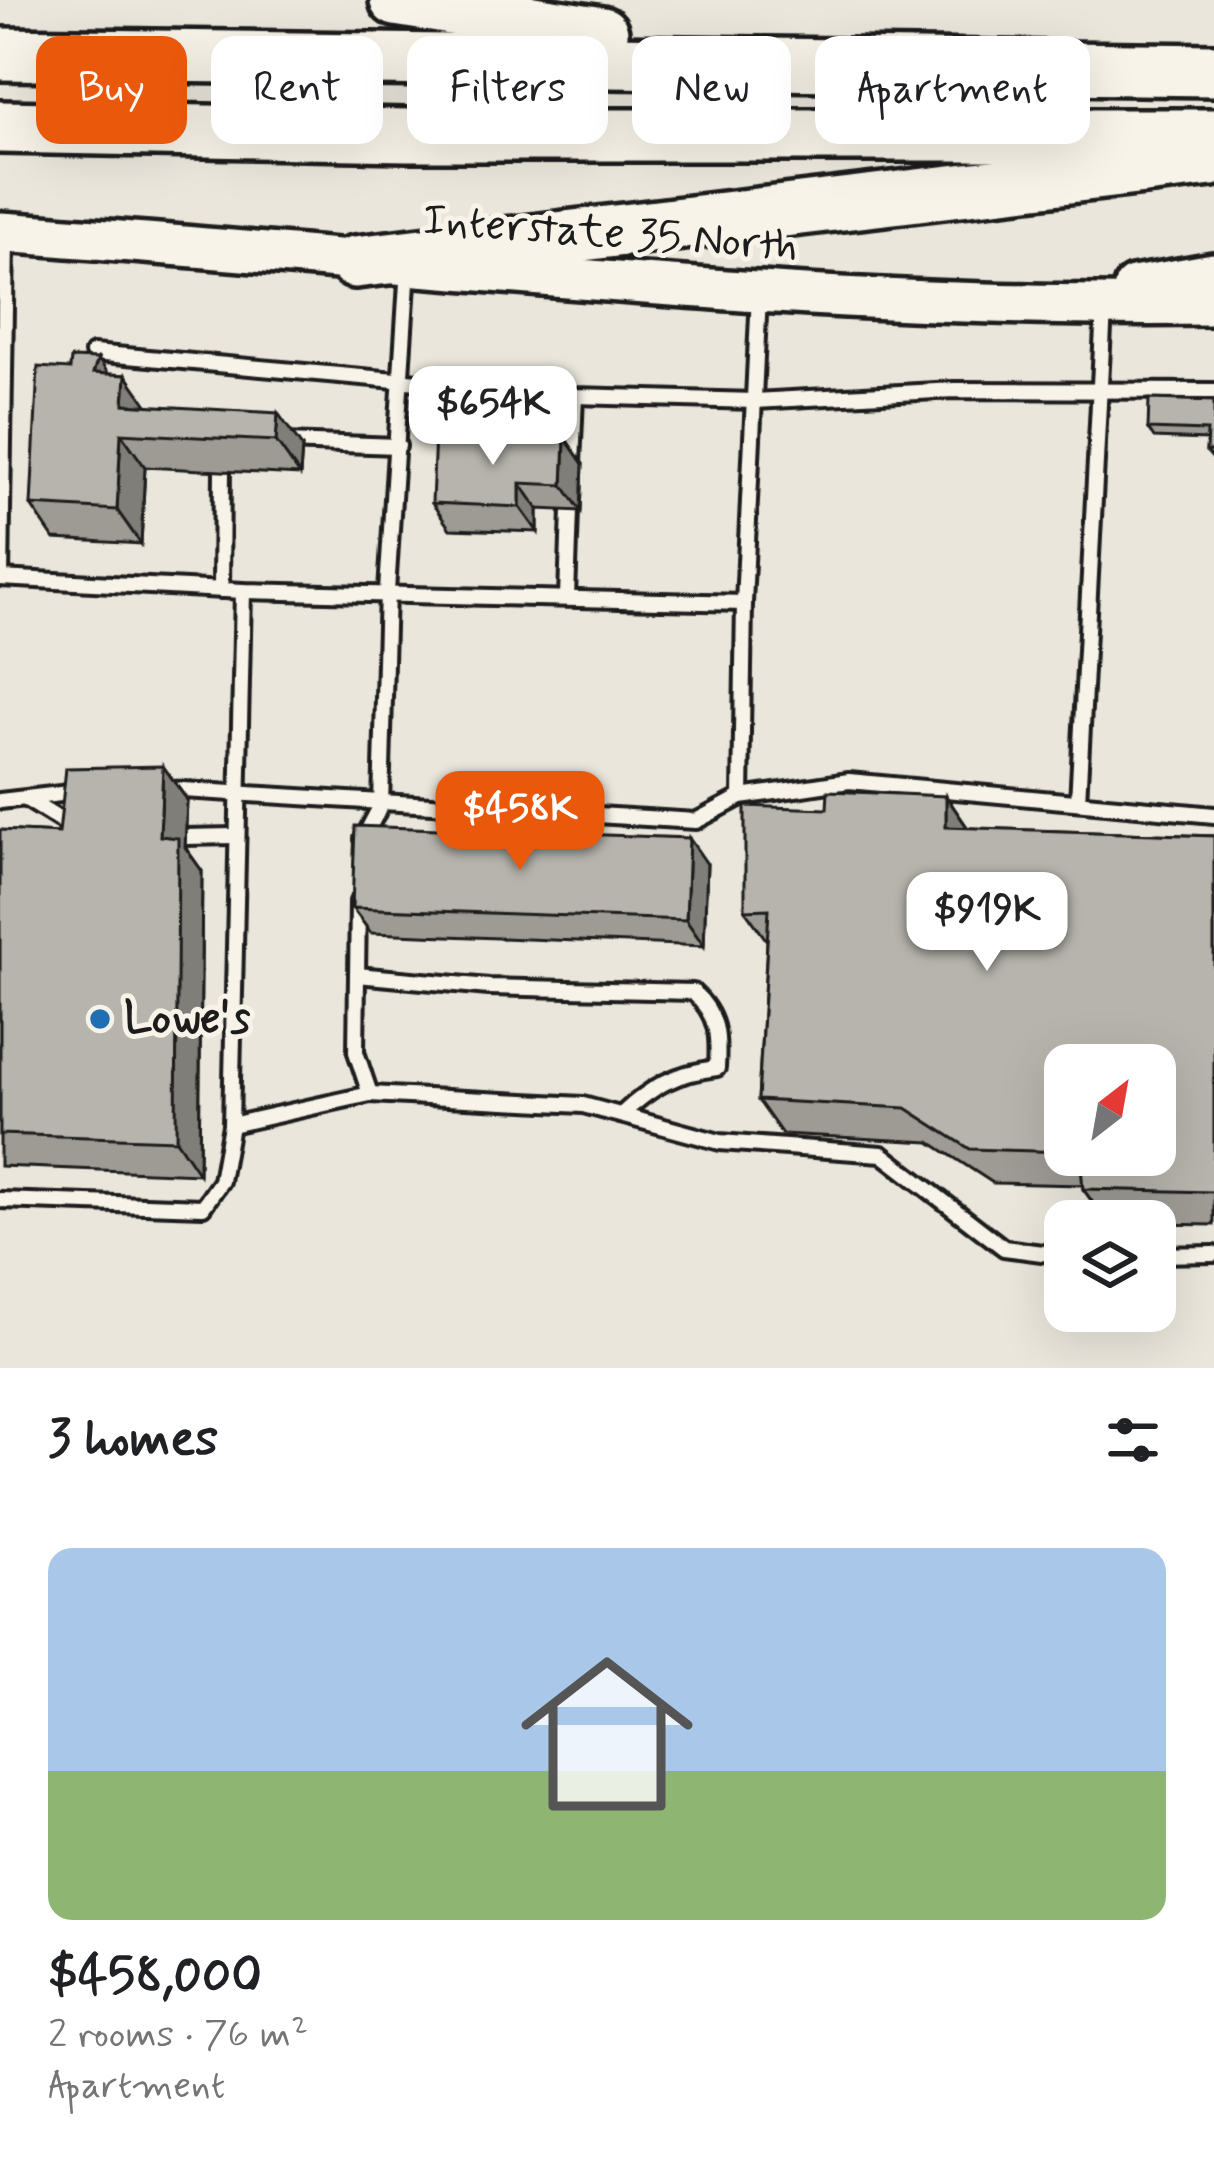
<!DOCTYPE html>
<meta charset="utf-8">
<style>
body{margin:0;font-family:Mynerve,sans-serif;background:#f2f2f2;color:#202124;height:100vh;display:flex;flex-direction:column;font-size:45px;white-space:nowrap}
*{box-sizing:border-box;margin:0}
p{font-size:39px;color:#757577}
.icon{flex:none;width:66px;height:66px;fill:none;stroke:currentColor;stroke-width:2;stroke-linecap:round;stroke-linejoin:round}
.map{position:relative;height:1368px;overflow:hidden}
.details{display:flex;flex-direction:column;background:#fff;flex:1}
.details>*{flex:none}
.top-card{position:absolute;left:36px;top:36px;width:1143px;height:108px;display:flex;gap:24px}
.needle{width:78px;rotate:31deg}
.controls{position:absolute;left:1044px;top:1044px;display:grid;gap:24px}
.controls a{display:grid;place-items:center;width:132px;height:132px;border-radius:24px;background:#fff;box-shadow:0 12px 48px #0002;font-size:60px}
.price{position:absolute;translate:-50% -102px;padding:0 27px;border-radius:24px;background:#fff;color:#222;font-size:39px;line-height:78px;filter:drop-shadow(0 3px 6px #0008)}
.price::after{content:'';position:absolute;left:50%;top:72px;width:36px;height:27px;margin-left:-18px;background:inherit;clip-path:polygon(0 0,100% 0,50% 100%)}
.price.on{background:#ea580c;color:#fff}
ul{padding:0;list-style:none}
li{display:grid;align-content:center;gap:24px;height:636px;padding:0 48px}
li+li{border-top:3px solid #e0e0e0}
li span{display:grid;place-items:center;height:372px;border-radius:24px;color:#555}
li>.icon{margin-inline-start:auto}
span .icon{width:216px;height:216px;fill:#fffc;stroke-width:1}
li b{font-size:51px}
h2{display:flex;justify-content:space-between;align-items:center;height:144px;padding:0 48px;font-size:51px}
.pill{padding:0 42px;border-radius:24px;background:#fff;box-shadow:0 12px 48px #0002;font-size:42px;line-height:108px}
.pill.on{background:#ea580c;color:#fff}
.map>svg:first-child{display:block}
.lines{fill:none;stroke-linecap:round;stroke-linejoin:round}
.lane-casing{stroke:#1c1c1c;stroke-width:22}
.secondary-casing{stroke:#1c1c1c;stroke-width:48}
.highway-casing{stroke:#1c1c1c;stroke-width:60}
.lane{stroke:#f7f3e8;stroke-width:14}
.secondary{stroke:#f7f3e8;stroke-width:39}
.highway{stroke:#f7f3e8;stroke-width:51}
.wall{fill:#9d9b94;stroke:#1c1c1c;stroke-width:3;fill-rule:evenodd}
.shaded-wall{fill:#7f7e78;stroke:#1c1c1c;stroke-width:3}
.building{fill:#b6b4ac;stroke:#1c1c1c;stroke-width:3}
.poi-dot{fill:#1f6fb2;stroke:#f7f3e8;stroke-width:4.5}
.labels{text-anchor:middle;dominant-baseline:central;stroke-width:10;stroke-linejoin:round;paint-order:stroke}
.street-label{font-size:45px;fill:#1c1c1c;stroke:#f7f3e8}
.poi-label{font-size:45px;font-weight:bold;fill:#1c1c1c;stroke:#f7f3e8;text-anchor:start}
</style>
<div class="map">
<svg width="1214" height="1368" viewBox="0 0 1214 1368">
<rect width="100%" height="100%" fill="#eae6dc"/>
<filter id="ink" filterUnits="userSpaceOnUse"><feTurbulence type="fractalNoise" baseFrequency=".00833" numOctaves="2"/><feDisplacementMap in="SourceGraphic" scale="24" xChannelSelector="R" yChannelSelector="G"/><feConvolveMatrix kernelMatrix="1 2 1 2 8 2 1 2 1" color-interpolation-filters="sRGB"/></filter>
<g filter="url(#ink)">
<g class="lines">
<defs>
<g id="lane">
<path d="M 93,353 L 575,396 L 755,401 L 954,390 L 1214,391"/>
<path d="M 285,442 L 398,446"/>
<path d="M 572,464 L 575,396"/>
<path d="M 0,578 L 243,591 L 744,603 L 759,295"/>
<path d="M 1,578 L 6,238"/>
<path d="M 221,590 L 222,470"/>
<path d="M 567,597 L 570,510"/>
<path d="M 166,789 L 696,821 L 741,797 L 849,781 L 1214,815"/>
<path d="M 741,797 L 744,603"/>
<path d="M 26,799 L 73,828"/>
<path d="M 0,801 L 78,792"/>
<path d="M 1078,802 L 1104,309"/>
<path d="M 185,837 L 234,836"/>
<path d="M 363,839 L 381,805 L 387,591 L 408,267"/>
<path d="M 357,975 L 489,987 L 693,992 C 718,1015 719,1035 717,1068 C 675,1073 652,1086 621,1115"/>
<path d="M 370,1094 L 583,1105 L 720,1142 L 882,1154 L 1004,1248 L 1065,1256"/>
<path d="M 231,1125 L 370,1094 L 356,1052 L 358,902"/>
<path d="M 0,1200 L 203,1207 L 221,1181 L 231,1125 L 243,591"/>
<path d="M 1155,1255 L 1214,1254"/>
</g>
<g id="secondary">
<path d="M 0,232 C 405,260 807,311 1214,305"/>
<path d="M 1134,287 L 1214,273"/>
</g>
<g id="highway">
<path d="M 396,0 L 602,33"/>
<path d="M 0,54 L 1214,70"/>
<path d="M 0,127 L 407,135 L 1214,135"/>
<path d="M 355,262 L 1212,160"/>
</g>
</defs>
<use href="#lane" class="lane-casing"/>
<use href="#secondary" class="secondary-casing"/>
<use href="#highway" class="highway-casing"/>
<use href="#lane" class="lane"/>
<use href="#secondary" class="secondary"/>
<use href="#highway" class="highway"/>
</g>
<g class="wall">
<path d="M 98,359 L 108,374 L 126,375 L 147,406 L 302,447 L 300,475 L 145,467 L 141,544 L 54,539 L 31,505 Z"/>
<path d="M 1214,401 L 1214,460 L 1206,451 L 1207,440 L 1154,438 L 1148,429 Z"/>
<path d="M 565,438 L 583,464 L 581,511 L 538,509 L 538,532 L 450,529 L 432,503 Z"/>
<path d="M 163,766 L 187,800 L 185,847 L 202,871 L 199,1174 L 0,1166 L 0,830 L 59,833 Z"/>
<path d="M 946,796 L 968,828 L 1214,836 L 1214,1225 L 1155,1224 L 1155,1221 L 1106,1221 L 1083,1189 L 1083,1185 L 993,1183 L 930,1142 L 782,1134 L 758,1100 L 767,941 L 745,910 L 827,809 ZM 1065,1065 L 1155,1155 L 1065,1155 Z"/>
<path d="M 707,864 L 704,946 L 371,933 L 352,908 Z"/>
</g>
<g class="shaded-wall">
<path d="M 98,359 L 122,393 L 93,373 Z"/>
<path d="M 126,375 L 150,409 L 124,404 Z"/>
<path d="M 278,413 L 302,447 L 300,475 L 276,441 Z"/>
<path d="M 121,433 L 145,467 L 141,544 L 117,510 Z"/>
<path d="M 565,438 L 583,464 L 581,511 L 563,485 Z"/>
<path d="M 520,483 L 538,509 L 538,532 L 520,507 Z"/>
<path d="M 163,766 L 187,800 L 185,847 L 202,871 L 199,1174 L 176,1140 L 160,836 Z"/>
<path d="M 946,796 L 969,830 L 946,827 Z"/>
<path d="M 689,838 L 707,864 L 704,946 L 686,920 Z"/>
</g>
<g class="building">
<path d="M 71,358 L 98,359 L 93,373 L 126,375 L 124,404 L 278,413 L 276,441 L 121,433 L 117,510 L 31,505 L 38,367 L 70,369 Z"/>
<path d="M 1149,399 L 1214,401 L 1214,451 L 1206,451 L 1207,431 L 1148,429 Z"/>
<path d="M 435,433 L 565,438 L 563,485 L 520,483 L 520,507 L 432,503 Z"/>
<path d="M 163,766 L 160,836 L 178,838 L 176,1140 L 0,1134 L 0,830 L 59,833 L 66,768 Z"/>
<path d="M 828,791 L 946,796 L 946,827 L 1214,836 L 1214,1192 L 1083,1189 L 1080,1155 L 1155,1155 L 1155,1065 L 1065,1065 L 1065,1152 L 970,1149 L 906,1108 L 758,1100 L 769,909 L 745,910 L 745,806 L 827,809 Z"/>
<path d="M 355,826 L 689,838 L 686,920 L 352,908 Z"/>
</g>
</g>
<circle class="poi-dot" cx="100" cy="1019" r="12"/>
<g class="labels">
<g class="street-label">
<text transform="translate(610 234) rotate(4)">Interstate 35 North</text>
</g>
<g class="poi-label">
<text x="124" y="1019">Lowe's</text>
</g>
</g>
</svg>
<div class="controls">
<a><svg class="needle" viewBox="-14 -14 28 28"><path d="M0-13l5 13h-10z" fill="#e53935"/><path d="M0 13l5-13h-10z" fill="#757577"/></svg></a>
<a><svg class="icon" aria-label="layers" viewBox="0 0 24 24"><path d="M12 4l9 5-9 5-9-5zM3 14l9 5 9-5"/></svg></a>
</div>
<b class="price" style="left:493px;top:468px">$654K</b>
<b class="price on" style="left:520px;top:873px">$458K</b>
<b class="price" style="left:987px;top:974px">$919K</b>
<div class="top-card">
<a class="pill on">Buy</a>
<a class="pill">Rent</a>
<a class="pill">Filters</a>
<a class="pill">New</a>
<a class="pill">Apartment</a>
</div>
</div>
<section class="details">
<h2>3 homes<svg class="icon" aria-label="filters" viewBox="0 0 24 24"><path d="M4 7h16M4 17h16"/><circle cx="9" cy="7" r="2"/><circle cx="15" cy="17" r="2"/></svg></h2>
<ul>
<li><span style="background:linear-gradient(#a9c7e8 60%,#8fb573 0)"><svg class="icon" aria-label="home" viewBox="0 0 24 24"><path d="M3 11l9-7 9 7M6 9v11h12V9"/></svg></span><div><b>$458,000</b><p>2 rooms · 76 m²</p><p>Apartment</p></div></li>
</ul>
</section>
